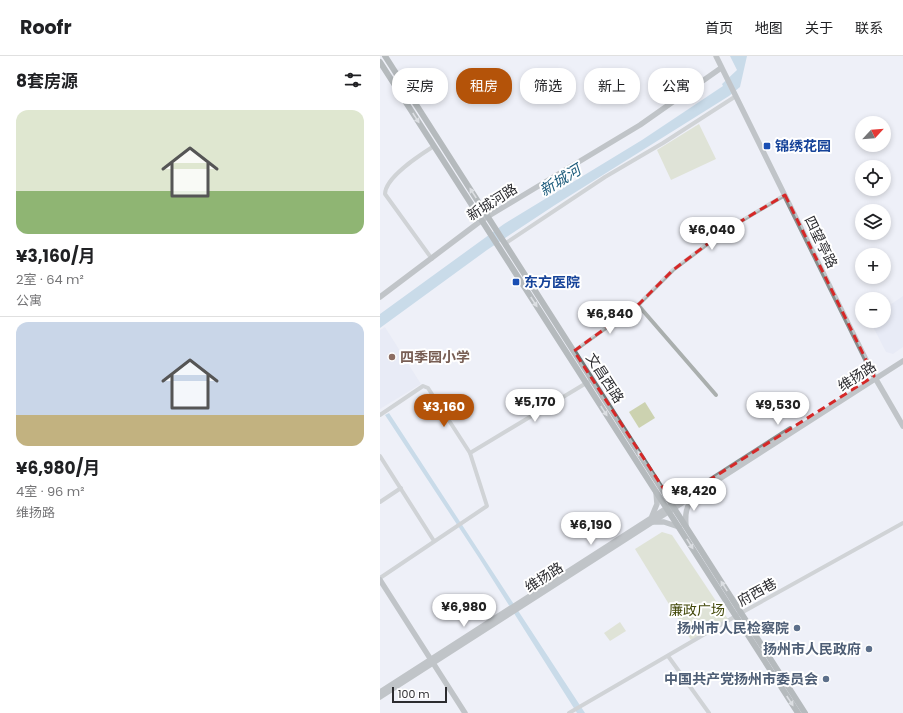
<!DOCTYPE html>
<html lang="zh">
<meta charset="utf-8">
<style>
body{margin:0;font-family:Poppins,"Noto Sans SC",sans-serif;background:#f6f6f6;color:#202124;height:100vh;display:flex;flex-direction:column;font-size:15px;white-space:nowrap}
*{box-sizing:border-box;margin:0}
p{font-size:13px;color:#757577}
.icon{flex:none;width:22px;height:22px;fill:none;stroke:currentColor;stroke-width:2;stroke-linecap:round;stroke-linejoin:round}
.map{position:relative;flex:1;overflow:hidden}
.sheet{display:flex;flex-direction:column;background:#fff;width:380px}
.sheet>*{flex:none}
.guide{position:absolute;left:12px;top:12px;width:380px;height:36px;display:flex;gap:8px}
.needle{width:26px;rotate:64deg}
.buttons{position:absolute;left:475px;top:60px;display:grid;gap:8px}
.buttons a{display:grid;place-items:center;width:36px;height:36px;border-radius:50%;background:#fff;box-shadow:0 2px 6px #0003;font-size:20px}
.scale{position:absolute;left:12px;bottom:10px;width:55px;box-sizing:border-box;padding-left:4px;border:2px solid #2c2c30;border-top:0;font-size:11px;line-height:14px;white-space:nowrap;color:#2c2c30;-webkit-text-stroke:3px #fff;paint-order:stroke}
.price{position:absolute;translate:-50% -34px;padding:0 9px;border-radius:14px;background:#fff;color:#222;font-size:13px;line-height:26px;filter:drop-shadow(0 1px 2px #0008)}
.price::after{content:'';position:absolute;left:50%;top:24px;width:12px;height:9px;margin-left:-6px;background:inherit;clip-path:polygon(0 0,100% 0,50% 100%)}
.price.selected{background:#b45309;color:#fff}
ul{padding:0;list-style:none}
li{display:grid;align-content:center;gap:8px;height:212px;padding:0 16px}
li+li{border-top:1px solid #e0e0e0}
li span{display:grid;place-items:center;height:124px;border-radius:12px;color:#555}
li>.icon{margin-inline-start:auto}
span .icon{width:72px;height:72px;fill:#fffc;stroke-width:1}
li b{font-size:17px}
h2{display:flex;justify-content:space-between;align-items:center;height:48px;padding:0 16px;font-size:17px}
.chip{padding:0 14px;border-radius:16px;background:#fff;box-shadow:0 2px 6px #0003;font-size:14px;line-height:36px}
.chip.selected{background:#b45309;color:#fff}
header{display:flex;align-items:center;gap:24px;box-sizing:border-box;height:56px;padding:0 20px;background:#fff;border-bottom:1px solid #e0e0e0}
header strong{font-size:19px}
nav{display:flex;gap:22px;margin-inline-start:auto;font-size:14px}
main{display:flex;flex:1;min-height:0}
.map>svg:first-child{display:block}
.built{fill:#e1e4f4}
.green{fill:#ccd2b0}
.water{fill:#9cc1d8}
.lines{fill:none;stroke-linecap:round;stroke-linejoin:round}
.street{stroke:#aaafae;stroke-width:4}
.secondary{stroke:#888f8e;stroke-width:5.5}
.primary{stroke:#707877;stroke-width:6}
.oneway{fill:#c6c9c9}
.marked{fill:none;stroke:#d62828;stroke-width:3;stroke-dasharray:8 5;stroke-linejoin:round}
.transit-dot{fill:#1a4fb4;stroke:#fff;stroke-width:1.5}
.education-dot{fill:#8d6e63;stroke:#fff;stroke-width:1.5}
.service-dot{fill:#5c6f8a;stroke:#fff;stroke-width:1.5}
.labels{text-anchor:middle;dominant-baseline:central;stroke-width:4;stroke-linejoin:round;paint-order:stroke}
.transit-label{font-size:14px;font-weight:bold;fill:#164399;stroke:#fff;text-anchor:start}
.street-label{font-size:14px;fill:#2c2c30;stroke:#fff}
.education-label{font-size:14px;font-weight:bold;fill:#785e54;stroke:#fff;text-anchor:start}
.park-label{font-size:14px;fill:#43490a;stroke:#fff}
.service-label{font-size:14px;font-weight:bold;fill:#4e5e75;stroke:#fff;text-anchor:end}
.water-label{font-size:15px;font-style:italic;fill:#1c5b7b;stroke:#fff}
</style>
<header>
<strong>Roofr</strong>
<nav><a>首页</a><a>地图</a><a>关于</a><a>联系</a></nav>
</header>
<main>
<section class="sheet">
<h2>8套房源<svg class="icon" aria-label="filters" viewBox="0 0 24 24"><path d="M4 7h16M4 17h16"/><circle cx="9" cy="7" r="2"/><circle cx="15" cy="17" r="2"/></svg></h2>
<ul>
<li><span style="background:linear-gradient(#dfe7d0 65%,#8fb573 0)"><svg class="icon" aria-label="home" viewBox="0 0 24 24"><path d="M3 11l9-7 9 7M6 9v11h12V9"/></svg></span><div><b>¥3,160/月</b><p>2室 · 64 m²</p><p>公寓</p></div></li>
<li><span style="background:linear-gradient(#c9d6e8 75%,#c2b280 0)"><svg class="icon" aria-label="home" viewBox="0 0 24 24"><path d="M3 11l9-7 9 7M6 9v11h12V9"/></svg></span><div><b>¥6,980/月</b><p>4室 · 96 m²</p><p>维扬路</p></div></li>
</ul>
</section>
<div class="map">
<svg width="523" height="657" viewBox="0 0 523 657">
<rect width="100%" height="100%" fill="#eef0f8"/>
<g class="built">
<path d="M 523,240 L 523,291 L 513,298 L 506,296 L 490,265 L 504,265 L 504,253 Z"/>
<path d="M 5,271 L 41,328 L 0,353 L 0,274 Z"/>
</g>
<g class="green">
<path d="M 319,68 L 336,103 L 291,124 L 277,94 Z"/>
<path d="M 265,346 L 275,362 L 259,372 L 249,356 Z"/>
<path d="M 282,476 L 292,479 L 348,563 L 311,584 L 255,493 Z"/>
<path d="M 240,566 L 246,575 L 230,585 L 224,577 Z"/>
</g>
<g class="water">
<path d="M 350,0 L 367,0 L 360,31 L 349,40 L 175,149 L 107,194 L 0,272 L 0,258 L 124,168 L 262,84 L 343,30 L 342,28 L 357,14 Z"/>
<path d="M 9,357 L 205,657 L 197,657 L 99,502 L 5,359 Z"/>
</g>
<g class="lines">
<g class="street">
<path d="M 126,187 L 225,121 L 283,87 L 356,40"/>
<path d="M 52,203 L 5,138 C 5,121 40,99 54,90"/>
<path d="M 258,249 L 336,339"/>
<path d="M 194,295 L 258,249 L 293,214 L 346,174 L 405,139"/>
<path d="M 0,359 L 43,330 L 48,332 L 90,397 L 107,450 L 0,522"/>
<path d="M 90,397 L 208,326"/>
<path d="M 0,400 L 54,485"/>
<path d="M 0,446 L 21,432"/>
<path d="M 288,600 L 329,657"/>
<path d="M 189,657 L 361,557 L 523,467"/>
</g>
<g class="secondary">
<path d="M 336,0 L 494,320 L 523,370"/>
<path d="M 0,241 L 102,164 L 260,69 L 341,12"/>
<path d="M 283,432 L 292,437 L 308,436"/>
<path d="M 272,460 L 277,448 L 276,436"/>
<path d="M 272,466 L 284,466 L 299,471"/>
<path d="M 306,470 C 305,458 306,452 312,442"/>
<path d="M 0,524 L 85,657"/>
<path d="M 0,636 L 410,373"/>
<path d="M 0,641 L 523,305"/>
</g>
<g class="primary">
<path d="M 5,0 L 425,657"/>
<path d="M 0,6 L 418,657"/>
</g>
</g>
<defs><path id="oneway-solid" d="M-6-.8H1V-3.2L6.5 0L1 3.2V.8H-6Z"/></defs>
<g class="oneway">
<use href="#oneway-solid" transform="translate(36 62) rotate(57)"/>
<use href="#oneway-solid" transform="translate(93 137) rotate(-123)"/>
<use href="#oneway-solid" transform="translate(154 246) rotate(57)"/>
<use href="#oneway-solid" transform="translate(224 355) rotate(57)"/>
<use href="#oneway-solid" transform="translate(261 400) rotate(-123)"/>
<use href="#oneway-solid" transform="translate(310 488) rotate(58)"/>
<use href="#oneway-solid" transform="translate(344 530) rotate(-122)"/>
<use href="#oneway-solid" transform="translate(410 645) rotate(57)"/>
</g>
<path d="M0 0H523V657H0ZM 405,139 L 494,320 L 312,435 L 300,438 L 283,432 L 194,295 L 259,248 L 293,214 L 346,174 Z" fill="#eef0f8" fill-opacity=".55" fill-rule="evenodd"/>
<path class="marked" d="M 405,139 L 494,320 L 312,435 L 300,438 L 283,432 L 194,295 L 259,248 L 293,214 L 346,174 Z"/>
<g class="transit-dot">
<rect x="383" y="86" width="8" height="8" rx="2"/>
<rect x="132" y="222" width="8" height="8" rx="2"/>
</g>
<circle class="education-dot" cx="12" cy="301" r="4"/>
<g class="service-dot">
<circle cx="417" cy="572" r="4"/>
<circle cx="489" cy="593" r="4"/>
<circle cx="446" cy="623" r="4"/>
</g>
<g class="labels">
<g class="transit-label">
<text x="395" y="90">锦绣花园</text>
<text x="144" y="226">东方医院</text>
</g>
<g class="street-label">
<text transform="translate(112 146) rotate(-32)">新城河路</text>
<text transform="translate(441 186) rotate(64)">四望亭路</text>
<text transform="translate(477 320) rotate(-33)">维扬路</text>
<text transform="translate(225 322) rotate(57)">文昌西路</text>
<text transform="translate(164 521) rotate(-33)">维扬路</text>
<text transform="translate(377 536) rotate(-29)">府西巷</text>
</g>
<g class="education-label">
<text x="20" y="301">四季园小学</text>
</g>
<g class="park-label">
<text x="317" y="554">廉政广场</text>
</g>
<g class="service-label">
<text x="409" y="572">扬州市人民检察院</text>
<text x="481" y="593">扬州市人民政府</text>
<text x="438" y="623">中国共产党扬州市委员会</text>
</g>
<g class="water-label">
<text transform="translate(180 124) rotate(-32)">新城河</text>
</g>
</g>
</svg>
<div class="buttons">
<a><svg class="needle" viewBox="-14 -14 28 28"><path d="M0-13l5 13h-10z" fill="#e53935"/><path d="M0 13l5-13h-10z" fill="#757577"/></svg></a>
<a><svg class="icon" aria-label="locate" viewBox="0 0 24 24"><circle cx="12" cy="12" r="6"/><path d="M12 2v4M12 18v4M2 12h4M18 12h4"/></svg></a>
<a><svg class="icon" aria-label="layers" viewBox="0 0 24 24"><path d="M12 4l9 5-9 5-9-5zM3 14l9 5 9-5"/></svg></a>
<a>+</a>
<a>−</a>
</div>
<div class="scale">100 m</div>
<b class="price" style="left:332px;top:195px">¥6,040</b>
<b class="price" style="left:230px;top:279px">¥6,840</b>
<b class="price" style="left:155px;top:367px">¥5,170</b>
<b class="price" style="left:398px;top:370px">¥9,530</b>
<b class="price selected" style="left:64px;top:372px">¥3,160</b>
<b class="price" style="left:314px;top:456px">¥8,420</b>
<b class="price" style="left:211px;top:490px">¥6,190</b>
<b class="price" style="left:84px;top:572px">¥6,980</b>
<div class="guide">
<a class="chip">买房</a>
<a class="chip selected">租房</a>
<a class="chip">筛选</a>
<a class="chip">新上</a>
<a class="chip">公寓</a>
</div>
</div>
</main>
